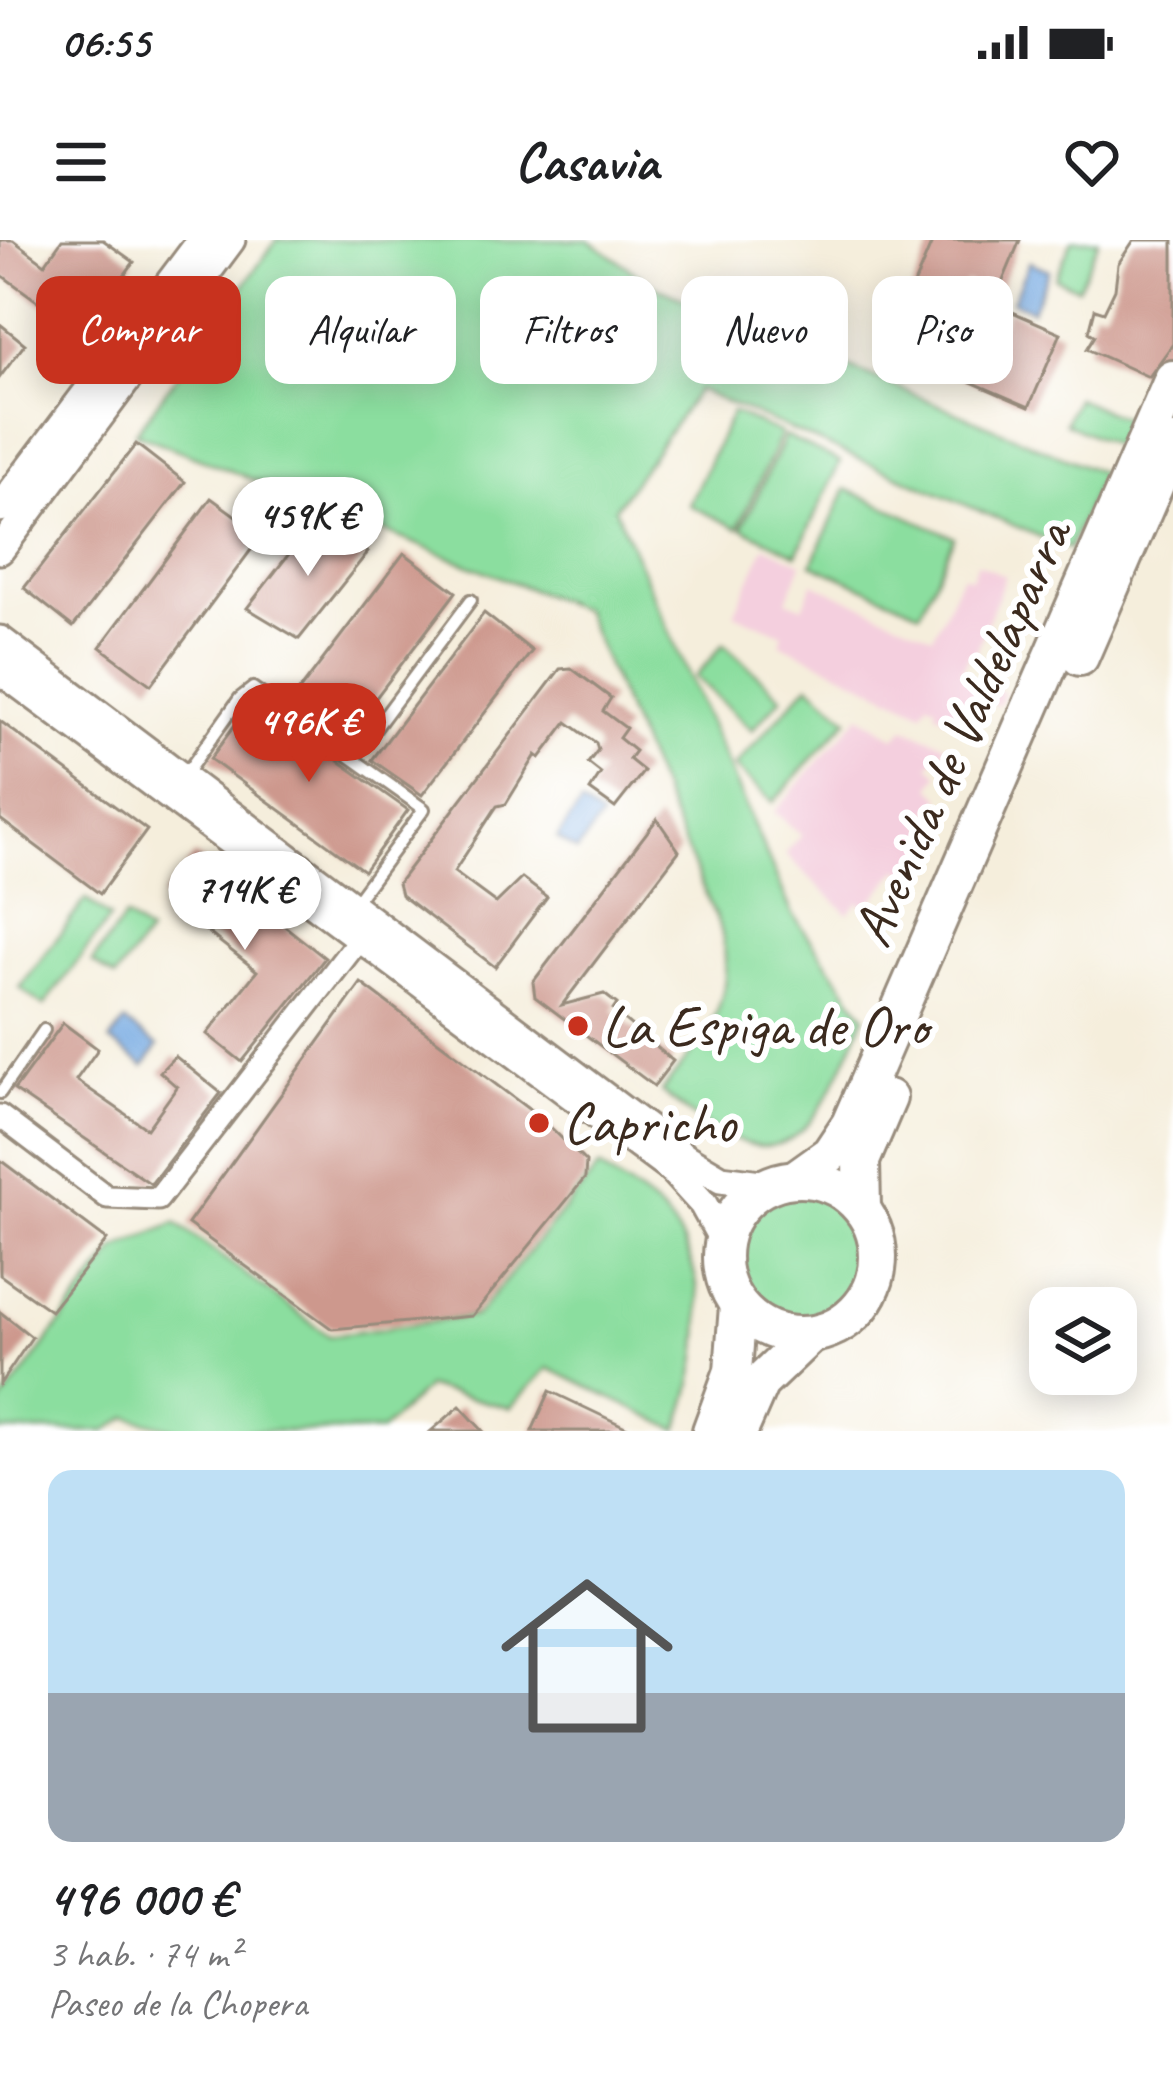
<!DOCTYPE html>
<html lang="es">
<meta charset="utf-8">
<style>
body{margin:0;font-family:Caveat,sans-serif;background:#f6f6f6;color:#202124;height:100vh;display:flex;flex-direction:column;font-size:45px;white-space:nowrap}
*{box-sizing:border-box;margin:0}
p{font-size:39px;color:#757577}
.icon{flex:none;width:66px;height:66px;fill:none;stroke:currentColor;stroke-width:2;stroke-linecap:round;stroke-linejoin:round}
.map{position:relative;height:1191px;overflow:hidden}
.sheet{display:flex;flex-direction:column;background:#fff;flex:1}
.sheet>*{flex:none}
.banner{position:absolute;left:36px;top:36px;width:1101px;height:108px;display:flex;gap:24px}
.tools{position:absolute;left:1029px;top:1047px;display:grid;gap:24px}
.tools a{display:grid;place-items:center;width:108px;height:108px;border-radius:24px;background:#fff;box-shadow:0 6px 30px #0003;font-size:60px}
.price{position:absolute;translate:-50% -102px;padding:0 27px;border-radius:42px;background:#fff;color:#222;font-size:39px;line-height:78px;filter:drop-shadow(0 3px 6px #0008)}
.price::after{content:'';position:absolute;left:50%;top:72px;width:36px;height:27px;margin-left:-18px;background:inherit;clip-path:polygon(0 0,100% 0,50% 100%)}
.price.on{background:#c8321e;color:#fff}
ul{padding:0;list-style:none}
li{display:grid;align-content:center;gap:24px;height:636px;padding:0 48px}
li span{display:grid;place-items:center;height:372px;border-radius:24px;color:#555}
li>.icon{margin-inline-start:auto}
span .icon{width:216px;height:216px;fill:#fffc;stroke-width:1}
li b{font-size:51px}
.chip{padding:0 42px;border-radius:24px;background:#fff;box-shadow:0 6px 30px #0003;font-size:42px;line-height:108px}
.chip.on{background:#c8321e;color:#fff}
.status{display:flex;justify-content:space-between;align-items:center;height:84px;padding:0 60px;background:#fff;direction:ltr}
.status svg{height:33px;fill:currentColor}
header{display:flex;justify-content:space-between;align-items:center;height:156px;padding:0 48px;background:#fff;font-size:54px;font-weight:600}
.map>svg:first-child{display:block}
.built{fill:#f4cfde}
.green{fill:#8bde9f;stroke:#63845e;stroke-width:3}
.water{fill:#74a9e1;stroke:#586a80;stroke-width:3}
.building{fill:#cd988d}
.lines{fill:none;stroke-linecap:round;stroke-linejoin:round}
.lane-casing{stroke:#988c7d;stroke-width:16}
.street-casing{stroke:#988c7d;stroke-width:27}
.secondary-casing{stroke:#988c7d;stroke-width:33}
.highway-casing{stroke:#988c7d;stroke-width:42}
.lane{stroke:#fff;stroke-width:10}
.street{stroke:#fff;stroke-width:21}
.secondary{stroke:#fff;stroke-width:27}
.highway{stroke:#fff;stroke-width:36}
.poi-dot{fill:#c8321e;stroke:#fff;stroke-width:4.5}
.labels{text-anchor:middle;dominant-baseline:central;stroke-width:12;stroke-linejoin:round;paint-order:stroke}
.street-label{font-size:57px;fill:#3b2a1e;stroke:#fff}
.poi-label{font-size:57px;fill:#3b2a1e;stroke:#fff;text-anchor:start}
</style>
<div class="status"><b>06:55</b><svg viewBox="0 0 49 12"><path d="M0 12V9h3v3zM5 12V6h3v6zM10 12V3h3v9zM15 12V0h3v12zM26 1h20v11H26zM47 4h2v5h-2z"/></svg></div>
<header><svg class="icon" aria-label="menu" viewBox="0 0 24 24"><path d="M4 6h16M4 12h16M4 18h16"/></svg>Casavia<svg class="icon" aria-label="heart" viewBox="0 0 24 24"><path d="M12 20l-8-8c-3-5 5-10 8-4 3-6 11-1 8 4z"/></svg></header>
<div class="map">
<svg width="1173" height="1191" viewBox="0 0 1173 1191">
<rect width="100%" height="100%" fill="#fff"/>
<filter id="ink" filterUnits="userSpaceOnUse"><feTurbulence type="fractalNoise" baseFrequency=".00833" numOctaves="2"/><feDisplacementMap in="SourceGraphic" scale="24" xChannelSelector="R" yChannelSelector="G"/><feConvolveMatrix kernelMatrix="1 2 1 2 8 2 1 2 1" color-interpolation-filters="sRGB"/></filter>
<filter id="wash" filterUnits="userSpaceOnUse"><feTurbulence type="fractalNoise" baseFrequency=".004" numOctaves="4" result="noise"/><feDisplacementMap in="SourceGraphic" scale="48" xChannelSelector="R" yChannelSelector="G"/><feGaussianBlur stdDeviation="2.7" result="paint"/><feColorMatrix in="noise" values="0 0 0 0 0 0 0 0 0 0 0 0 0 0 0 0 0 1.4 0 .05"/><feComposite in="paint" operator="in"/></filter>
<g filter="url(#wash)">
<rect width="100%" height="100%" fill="#f5eedc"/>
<g class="built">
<path d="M 765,306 L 802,323 L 787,360 L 803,367 L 813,343 L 933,396 L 962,335 L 971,338 L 977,323 L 1005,336 L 975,415 L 970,413 L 961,433 L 1004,453 L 998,466 L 973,455 L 960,483 L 935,472 L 937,466 L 928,462 L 923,472 L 780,403 L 783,394 L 734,373 Z"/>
<path d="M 860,475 L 895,497 L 905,488 L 948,505 L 929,526 L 939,534 L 931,547 L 942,557 L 921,582 L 941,604 L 910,637 L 899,629 L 867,667 L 858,662 L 848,674 L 785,614 L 802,595 L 774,572 Z"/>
</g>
<g class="green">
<path d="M 277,0 L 589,0 L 656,47 L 1102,233 L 1069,309 L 698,150 L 615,268 L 792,673 L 865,776 C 812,900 786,955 661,852 C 705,795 738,766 721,690 L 583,370 L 135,193 Z"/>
<path d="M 1072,0 L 1099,0 L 1078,48 L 1055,38 Z"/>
<path d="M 1076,158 L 1125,179 L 1114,205 L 1065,183 Z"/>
<path d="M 732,172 L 781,194 L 738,288 L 689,265 Z"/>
<path d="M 785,196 L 840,222 L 797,314 L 742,288 Z"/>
<path d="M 846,249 L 954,297 L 920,372 L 812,324 Z"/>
<path d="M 724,404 L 782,457 L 752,490 L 695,437 Z"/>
<path d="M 809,444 L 848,479 L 773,562 L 734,527 Z"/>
<path d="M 86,659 L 110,678 L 44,766 L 20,748 Z"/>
<path d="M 125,677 L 148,694 L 115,738 L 92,722 Z"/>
<path d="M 599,927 C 620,943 650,958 666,977 C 716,1036 702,1125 678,1190 L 548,1128 L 510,1168 L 427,1147 L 381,1191 L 182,1191 L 128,1177 L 106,1191 L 0,1191 L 0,1165 L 116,1009 L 176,983 L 329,1096 L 476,1076 Z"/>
<circle cx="800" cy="1019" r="64"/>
</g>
<g class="water">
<path d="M 1029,22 L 1049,30 L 1032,70 L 1012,61 Z"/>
<path d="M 581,564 L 601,578 L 577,611 L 557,598 Z"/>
<path d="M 125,782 L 158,806 L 144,826 L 110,801 Z"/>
</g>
<g id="blocks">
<g class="building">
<path d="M 0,0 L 13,0 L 45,24 L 62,0 L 103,0 L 134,22 L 81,93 L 0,34 Z"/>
<path d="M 933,0 L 1020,0 L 997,55 L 966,42 L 950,79 L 995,99 L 1008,70 L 1061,93 L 1029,167 L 888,106 Z"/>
<path d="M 1134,0 L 1173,0 L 1173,104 L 1149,137 L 1087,109 L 1095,96 L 1089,92 L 1095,69 L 1104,72 L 1115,49 L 1118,24 Z"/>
<path d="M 0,84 L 25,104 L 0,137 Z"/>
<path d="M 136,204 L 185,242 L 73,387 L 24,348 Z"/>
<path d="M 211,258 L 262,295 L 151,445 L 100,407 Z"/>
<path d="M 316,279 L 368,312 L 299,399 L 247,368 Z"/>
<path d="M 404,313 L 456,352 L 344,500 L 290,463 Z"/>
<path d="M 484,373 L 532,411 L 422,555 L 372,520 Z"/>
<path d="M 571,428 L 611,458 L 603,471 L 626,488 L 619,498 L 635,511 L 629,519 L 644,531 L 615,568 L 590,550 L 601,533 L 588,523 L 598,510 L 596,503 L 567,482 L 540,518 L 536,515 L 506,564 L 497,566 L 454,632 L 496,663 L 522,638 L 547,657 L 495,727 L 401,655 L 398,643 L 560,429 Z"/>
<path d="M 253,460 L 408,570 L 364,631 L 210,519 Z"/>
<path d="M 0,481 L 147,590 L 100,654 L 0,579 Z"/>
<path d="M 657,579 L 679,611 L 562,765 L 604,754 L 617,764 L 613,770 L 673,821 L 654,846 L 535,757 L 533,742 Z"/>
<path d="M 195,615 L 325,718 L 242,822 L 207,794 L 257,731 L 162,656 Z"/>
<path d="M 361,743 L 543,880 L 586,922 L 585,938 L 472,1076 L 332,1089 L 188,984 Z"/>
<path d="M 63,783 L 98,809 L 76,840 L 147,889 L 177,847 L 160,832 L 175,816 L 221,853 L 151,944 L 14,850 Z"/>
<path d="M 0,920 L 107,1000 L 51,1071 L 0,1035 Z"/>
<path d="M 0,1072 L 32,1097 L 0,1144 Z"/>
<path d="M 550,1151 L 634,1191 L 532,1191 Z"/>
<path d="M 460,1166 L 483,1191 L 431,1191 Z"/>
</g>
</g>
</g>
<g filter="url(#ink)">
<use href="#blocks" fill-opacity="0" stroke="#988c7d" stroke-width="3"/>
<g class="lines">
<defs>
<g id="lane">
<path d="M 355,516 L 471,360"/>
<path d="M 185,535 L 240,458 L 253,448 L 424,569 L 353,665"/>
<path d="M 0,853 L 44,790"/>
</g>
<path id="street" d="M 0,876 L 107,957 L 158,959 L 360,698"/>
<g id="secondary">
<path d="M 0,268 L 202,0"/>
<path d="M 0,310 L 231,0"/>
<path d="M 0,400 L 687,919 L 721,939 L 769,945"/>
<path d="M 0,430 L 672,930 L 703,964 L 723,1000"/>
</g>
<g id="highway">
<path d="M 1080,417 L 1173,203"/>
<circle cx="800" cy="1017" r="78"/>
<path d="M 795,939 L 830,914 L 850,884 L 1173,139"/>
<path d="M 862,968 L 861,921 L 888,858"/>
<path d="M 711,1191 L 733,1131 L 738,1066"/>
<path d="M 739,1191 L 760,1143 L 809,1096"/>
</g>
</defs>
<use href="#lane" class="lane-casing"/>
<use href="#street" class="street-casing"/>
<use href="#secondary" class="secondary-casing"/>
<use href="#highway" class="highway-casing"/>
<use href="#lane" class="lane"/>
<use href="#street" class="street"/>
<use href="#secondary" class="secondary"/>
<use href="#highway" class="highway"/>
</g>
</g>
<g class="poi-dot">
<circle cx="578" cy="786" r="12"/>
<circle cx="539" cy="883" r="12"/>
</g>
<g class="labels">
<g class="street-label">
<text transform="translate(961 493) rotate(-66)">Avenida de Valdelaparra</text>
</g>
<g class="poi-label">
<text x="602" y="786">La Espiga de Oro</text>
<text x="563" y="883">Capricho</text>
</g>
</g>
</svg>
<div class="tools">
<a><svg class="icon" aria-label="layers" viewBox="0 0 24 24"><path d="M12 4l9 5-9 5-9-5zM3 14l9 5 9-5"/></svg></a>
</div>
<b class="price" style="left:308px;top:339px">459K €</b>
<b class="price on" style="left:309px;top:545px">496K €</b>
<b class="price" style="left:245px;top:713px">714K €</b>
<div class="banner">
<a class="chip on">Comprar</a>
<a class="chip">Alquilar</a>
<a class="chip">Filtros</a>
<a class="chip">Nuevo</a>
<a class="chip">Piso</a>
</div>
</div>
<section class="sheet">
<ul>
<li><span style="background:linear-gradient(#bfe0f5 60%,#9aa5b1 0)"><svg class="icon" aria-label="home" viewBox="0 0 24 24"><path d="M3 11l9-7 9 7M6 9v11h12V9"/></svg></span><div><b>496 000 €</b><p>3 hab. · 74 m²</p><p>Paseo de la Chopera</p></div></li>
</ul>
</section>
